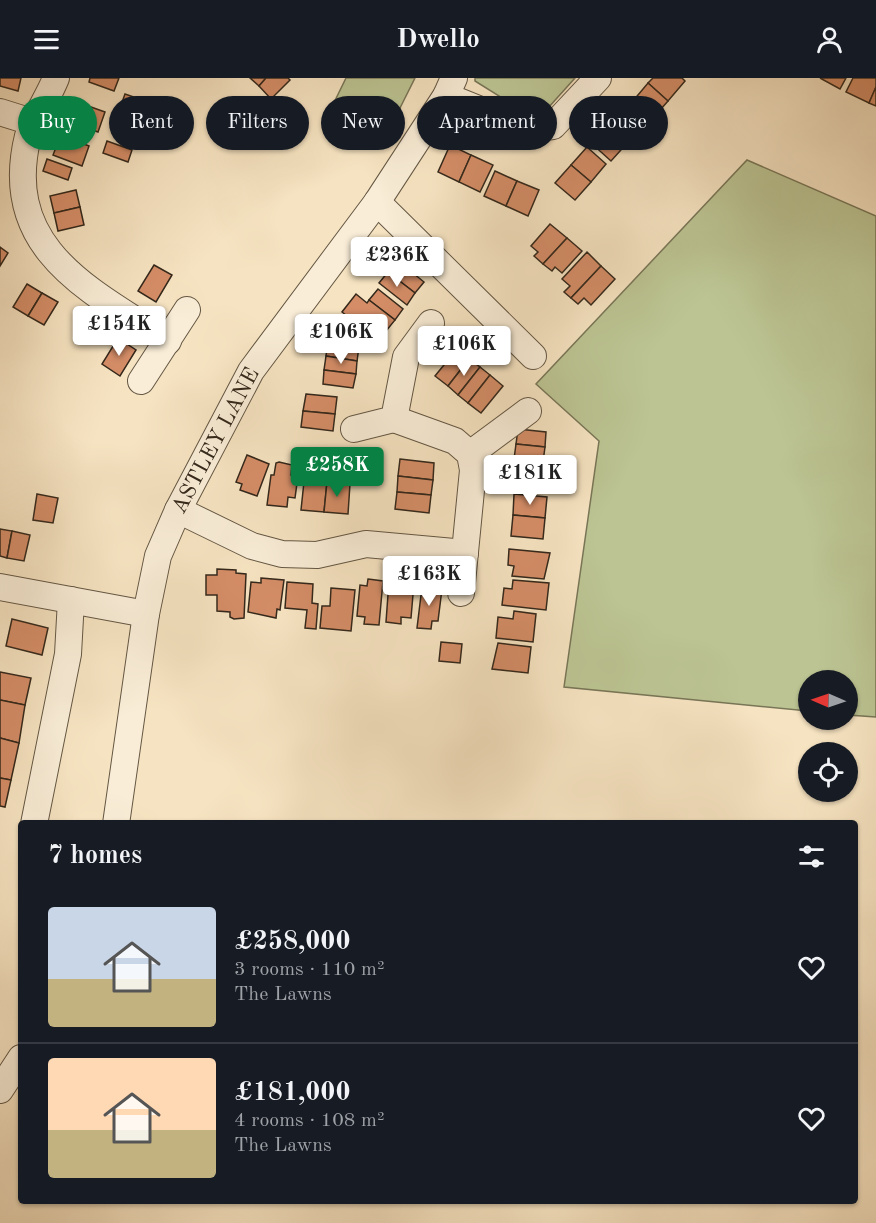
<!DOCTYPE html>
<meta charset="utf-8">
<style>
body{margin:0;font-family:"Old Standard TT",serif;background:#242831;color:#f1f3f6;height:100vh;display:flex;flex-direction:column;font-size:22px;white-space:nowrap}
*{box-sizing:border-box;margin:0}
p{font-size:20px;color:#9ea1a6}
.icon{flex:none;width:33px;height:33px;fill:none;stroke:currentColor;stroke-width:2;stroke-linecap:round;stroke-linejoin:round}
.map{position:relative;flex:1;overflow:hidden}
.sheet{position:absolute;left:18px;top:742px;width:840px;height:384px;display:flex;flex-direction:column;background:#171b24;border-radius:6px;box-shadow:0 2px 4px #0004}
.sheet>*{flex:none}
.top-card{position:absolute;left:18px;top:18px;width:840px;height:54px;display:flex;gap:12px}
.needle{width:39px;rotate:272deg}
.tools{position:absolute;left:798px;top:592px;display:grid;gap:12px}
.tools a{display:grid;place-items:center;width:60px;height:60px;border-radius:50%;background:#171b24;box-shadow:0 2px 4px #0004;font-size:30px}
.price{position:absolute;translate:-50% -51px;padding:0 14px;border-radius:6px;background:#fff;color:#222;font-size:20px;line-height:39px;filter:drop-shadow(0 2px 3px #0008)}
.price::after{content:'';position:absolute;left:50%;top:36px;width:18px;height:14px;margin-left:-9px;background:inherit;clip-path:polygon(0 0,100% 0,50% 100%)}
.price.active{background:#0b8043;color:#fff}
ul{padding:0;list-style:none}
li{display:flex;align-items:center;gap:18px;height:150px;padding:0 30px}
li+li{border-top:2px solid #363941}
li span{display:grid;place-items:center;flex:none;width:168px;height:120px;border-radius:6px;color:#555}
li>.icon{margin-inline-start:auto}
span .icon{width:72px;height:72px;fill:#fffc;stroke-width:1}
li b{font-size:26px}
h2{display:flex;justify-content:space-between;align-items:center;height:72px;padding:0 30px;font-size:26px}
.tag{padding:0 21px;border-radius:27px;background:#171b24;box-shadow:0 2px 4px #0004;font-size:21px;line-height:54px}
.tag.active{background:#0b8043;color:#fff}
header{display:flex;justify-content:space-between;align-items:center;height:78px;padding:0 30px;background:#171b24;font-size:27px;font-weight:700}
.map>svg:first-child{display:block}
.green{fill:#bcc493;stroke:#787657;stroke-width:1.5}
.building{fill:#d48d67;stroke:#34281b;stroke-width:1.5}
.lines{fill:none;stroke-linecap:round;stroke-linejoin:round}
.minor-casing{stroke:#645744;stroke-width:28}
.minor{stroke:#f9edd7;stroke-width:26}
.labels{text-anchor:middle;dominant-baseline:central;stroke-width:5;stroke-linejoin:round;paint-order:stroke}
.street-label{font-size:22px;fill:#34281b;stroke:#f9edd7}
</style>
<header><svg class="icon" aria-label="menu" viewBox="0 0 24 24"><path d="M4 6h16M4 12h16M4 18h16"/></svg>Dwello<svg class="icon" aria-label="person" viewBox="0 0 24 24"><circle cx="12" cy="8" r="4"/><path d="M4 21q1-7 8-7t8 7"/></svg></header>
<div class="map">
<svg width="876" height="1145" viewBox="0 0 876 1145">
<rect width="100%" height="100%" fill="#f6e3c1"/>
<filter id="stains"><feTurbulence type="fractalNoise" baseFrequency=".00333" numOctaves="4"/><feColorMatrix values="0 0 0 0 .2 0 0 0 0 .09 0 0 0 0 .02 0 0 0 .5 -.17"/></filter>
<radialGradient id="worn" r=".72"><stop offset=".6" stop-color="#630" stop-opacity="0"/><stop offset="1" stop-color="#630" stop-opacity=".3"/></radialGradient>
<g class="green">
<path d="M 346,0 L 415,0 L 389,52 L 356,62 L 327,39 Z"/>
<path d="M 475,0 L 575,0 L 548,30 L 528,36 L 475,3 Z"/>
<path d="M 747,82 L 876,138 L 876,639 L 848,637 L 848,603 L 808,603 L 808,633 L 564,609 L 599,363 L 536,306 Z"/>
</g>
<g class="building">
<path d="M 0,0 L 21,0 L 18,13 L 0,8 Z"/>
<path d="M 90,0 L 119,0 L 114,13 L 89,4 Z"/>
<path d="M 250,0 L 266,0 L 259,8 Z"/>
<path d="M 266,0 L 288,0 L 290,2 L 271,21 L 259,8 Z"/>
<path d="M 653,0 L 682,0 L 685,3 L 668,23 L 648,5 Z"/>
<path d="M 820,0 L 846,0 L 840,11 Z"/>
<path d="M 853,0 L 876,0 L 876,9 L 869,25 L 846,14 Z"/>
<path d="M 648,5 L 668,23 L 653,40 L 633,23 Z"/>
<path d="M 876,9 L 876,28 L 869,25 Z"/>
<path d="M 125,16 L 145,23 L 136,48 L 116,41 Z"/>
<path d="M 77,24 L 105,34 L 98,54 L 70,44 Z"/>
<path d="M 625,25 L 646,43 L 629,63 L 608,44 Z"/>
<path d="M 608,44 L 629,63 L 611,83 L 590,64 Z"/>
<path d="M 61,57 L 89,68 L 82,88 L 53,77 Z"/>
<path d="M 107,63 L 132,72 L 128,84 L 103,75 Z"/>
<path d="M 450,67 L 471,77 L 459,104 L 438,94 Z"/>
<path d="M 587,69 L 606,86 L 591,104 L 571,87 Z"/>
<path d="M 471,77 L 493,87 L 480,114 L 459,104 Z"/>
<path d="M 47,81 L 72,90 L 68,102 L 43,93 Z"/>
<path d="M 571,87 L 591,104 L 575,122 L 555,105 Z"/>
<path d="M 495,93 L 517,103 L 506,128 L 484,118 Z"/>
<path d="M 517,103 L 539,112 L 528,138 L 506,128 Z"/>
<path d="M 76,112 L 80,129 L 54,135 L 50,118 Z"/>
<path d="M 80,129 L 84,147 L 58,153 L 54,135 Z"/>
<path d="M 550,146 L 567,160 L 543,186 L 534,178 L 538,174 L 531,168 Z"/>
<path d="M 567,160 L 582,173 L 562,195 L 555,189 L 552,193 L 543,186 Z"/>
<path d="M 0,169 L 8,175 L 0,188 Z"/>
<path d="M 587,174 L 601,188 L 571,220 L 564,214 L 570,208 L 562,201 Z"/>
<path d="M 397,182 L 424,204 L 415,215 L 388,194 Z"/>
<path d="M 154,187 L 172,197 L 156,224 L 138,213 Z"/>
<path d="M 601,188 L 615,201 L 591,227 L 584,220 L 578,226 L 571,220 Z"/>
<path d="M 388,194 L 415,215 L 407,227 L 379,205 Z"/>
<path d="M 27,206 L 42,215 L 28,238 L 13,229 Z"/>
<path d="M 378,211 L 403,231 L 395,242 L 369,222 Z"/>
<path d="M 42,215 L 58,224 L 44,247 L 28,238 Z"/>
<path d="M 356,216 L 367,225 L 369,222 L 395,242 L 378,263 L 342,234 Z"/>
<path d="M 118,260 L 136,272 L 120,298 L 102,286 Z"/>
<path d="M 328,264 L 359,269 L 357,283 L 326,278 Z"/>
<path d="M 457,271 L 469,281 L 448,308 L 435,298 Z"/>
<path d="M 326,278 L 357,283 L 356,296 L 324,292 Z"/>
<path d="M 469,281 L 480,289 L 458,317 L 448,308 Z"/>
<path d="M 480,289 L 490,297 L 468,325 L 458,317 Z"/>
<path d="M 324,292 L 356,296 L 353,310 L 323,306 Z"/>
<path d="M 490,297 L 503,308 L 481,335 L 468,325 Z"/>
<path d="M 306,316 L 337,319 L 335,336 L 303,333 Z"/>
<path d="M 303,333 L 335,336 L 333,353 L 301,349 Z"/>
<path d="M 518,351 L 546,354 L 545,369 L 516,366 Z"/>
<path d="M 516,366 L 545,369 L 543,384 L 514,381 Z"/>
<path d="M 247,377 L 269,386 L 257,418 L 240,412 L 242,406 L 236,404 Z"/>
<path d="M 400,381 L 434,385 L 433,402 L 398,398 Z"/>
<path d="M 514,381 L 543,384 L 541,400 L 513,397 Z"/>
<path d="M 279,384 L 292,387 L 291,397 L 298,398 L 295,420 L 288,419 L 287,429 L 267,427 L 271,397 L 274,397 L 276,385 Z"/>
<path d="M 306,385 L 324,386 L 322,403 L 327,404 L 324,434 L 301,432 Z"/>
<path d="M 398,398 L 433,402 L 431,417 L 397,414 Z"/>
<path d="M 327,404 L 350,406 L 348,436 L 324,434 Z"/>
<path d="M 397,414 L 431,417 L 429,435 L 395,431 Z"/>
<path d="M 37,416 L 58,420 L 53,445 L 33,442 Z"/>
<path d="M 514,416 L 547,419 L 545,440 L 513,437 Z"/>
<path d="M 513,437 L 545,440 L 543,461 L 511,458 Z"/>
<path d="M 0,451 L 12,453 L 7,480 L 0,478 Z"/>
<path d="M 12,453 L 30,457 L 24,483 L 7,480 Z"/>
<path d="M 509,471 L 550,475 L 544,501 L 512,498 L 514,488 L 508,487 Z"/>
<path d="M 217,491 L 236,492 L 236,495 L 246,496 L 244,540 L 234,541 L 230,539 L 230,534 L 217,533 L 217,517 L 206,517 L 206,497 L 217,497 Z"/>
<path d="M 261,500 L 284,502 L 280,532 L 277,531 L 276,540 L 248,534 L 251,504 L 261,505 Z"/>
<path d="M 368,501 L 383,503 L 379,547 L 364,546 L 365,539 L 357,538 L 360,507 L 367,508 Z"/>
<path d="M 513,502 L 549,505 L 546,532 L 502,527 L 504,510 L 512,511 Z"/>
<path d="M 389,503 L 414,505 L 411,540 L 401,539 L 401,546 L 386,544 Z"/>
<path d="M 287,504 L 313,506 L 312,525 L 318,526 L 316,551 L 305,550 L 307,532 L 285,530 Z"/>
<path d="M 422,509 L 442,511 L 438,543 L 432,543 L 431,551 L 417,550 Z"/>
<path d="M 331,510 L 355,512 L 351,553 L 320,550 L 322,528 L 330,528 Z"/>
<path d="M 514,533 L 536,536 L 533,564 L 496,560 L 498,539 L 513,541 Z"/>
<path d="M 12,541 L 48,550 L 42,577 L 6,568 Z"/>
<path d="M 441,564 L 462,566 L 460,585 L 439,583 Z"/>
<path d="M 498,565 L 531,569 L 528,595 L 492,591 Z"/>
<path d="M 0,594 L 31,600 L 25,627 L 0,622 Z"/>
<path d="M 0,622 L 25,627 L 19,665 L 0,660 Z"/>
<path d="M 0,660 L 19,665 L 11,702 L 0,700 Z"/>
<path d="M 0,700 L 11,702 L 5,729 L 0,728 Z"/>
</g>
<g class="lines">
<defs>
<g id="minor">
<path d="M 56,0 C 48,20 35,38 28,58 C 0,171 90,212 168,263"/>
<path d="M 446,18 L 528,51 L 553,48 L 598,0"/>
<path d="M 0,34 L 35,45"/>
<path d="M 377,124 L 533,278"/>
<path d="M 141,303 L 187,232"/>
<path d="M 394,341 L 455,363 L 470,376 L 473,392 L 461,515"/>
<path d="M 354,351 L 394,341 L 406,279 L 431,245"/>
<path d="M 470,376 L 528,333"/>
<path d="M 178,432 L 252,468 L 282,476 L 317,477 L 366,466 L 465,475"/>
<path d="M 0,509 L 146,536"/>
<path d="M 34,746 L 68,576 L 71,522"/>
<path d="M 116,746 L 146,536 L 158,478 L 178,432 L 251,293 L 377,124 L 446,18 L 454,0"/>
<path d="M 0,1012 L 21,980"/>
</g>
</defs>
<use href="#minor" class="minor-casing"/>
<use href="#minor" class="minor"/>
</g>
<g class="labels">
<g class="street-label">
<text transform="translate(216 363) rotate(-62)">ASTLEY LANE</text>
</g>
</g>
<rect width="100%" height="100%" filter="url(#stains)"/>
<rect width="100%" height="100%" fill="url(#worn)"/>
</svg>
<div class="tools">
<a><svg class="needle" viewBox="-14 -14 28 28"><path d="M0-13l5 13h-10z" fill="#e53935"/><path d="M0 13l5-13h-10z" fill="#9ea1a6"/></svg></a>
<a><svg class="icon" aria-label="locate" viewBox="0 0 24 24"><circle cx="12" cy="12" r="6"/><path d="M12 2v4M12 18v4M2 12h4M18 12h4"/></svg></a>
</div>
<b class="price" style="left:397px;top:210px">£236K</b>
<b class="price" style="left:119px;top:279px">£154K</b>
<b class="price" style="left:341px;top:287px">£106K</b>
<b class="price" style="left:464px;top:299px">£106K</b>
<b class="price active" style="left:337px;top:420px">£258K</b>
<b class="price" style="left:530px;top:428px">£181K</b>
<b class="price" style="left:429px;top:529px">£163K</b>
<div class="top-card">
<a class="tag active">Buy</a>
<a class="tag">Rent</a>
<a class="tag">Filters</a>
<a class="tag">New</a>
<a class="tag">Apartment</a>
<a class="tag">House</a>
</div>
<section class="sheet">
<h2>7 homes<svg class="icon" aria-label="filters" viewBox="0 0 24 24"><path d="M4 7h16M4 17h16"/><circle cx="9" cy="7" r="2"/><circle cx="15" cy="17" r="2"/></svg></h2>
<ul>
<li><span style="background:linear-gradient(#c9d6e8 60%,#c2b280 0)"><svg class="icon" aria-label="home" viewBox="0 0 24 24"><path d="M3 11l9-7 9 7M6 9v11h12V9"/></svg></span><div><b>£258,000</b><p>3 rooms · 110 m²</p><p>The Lawns</p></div><svg class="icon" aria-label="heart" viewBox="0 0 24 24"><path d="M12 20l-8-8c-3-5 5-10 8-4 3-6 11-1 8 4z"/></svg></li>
<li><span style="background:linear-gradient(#ffd9b3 60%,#c2b280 0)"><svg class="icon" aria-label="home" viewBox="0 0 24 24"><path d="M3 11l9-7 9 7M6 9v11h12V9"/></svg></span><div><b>£181,000</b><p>4 rooms · 108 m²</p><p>The Lawns</p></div><svg class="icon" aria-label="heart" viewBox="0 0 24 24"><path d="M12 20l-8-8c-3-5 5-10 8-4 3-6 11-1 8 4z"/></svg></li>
</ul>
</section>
</div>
